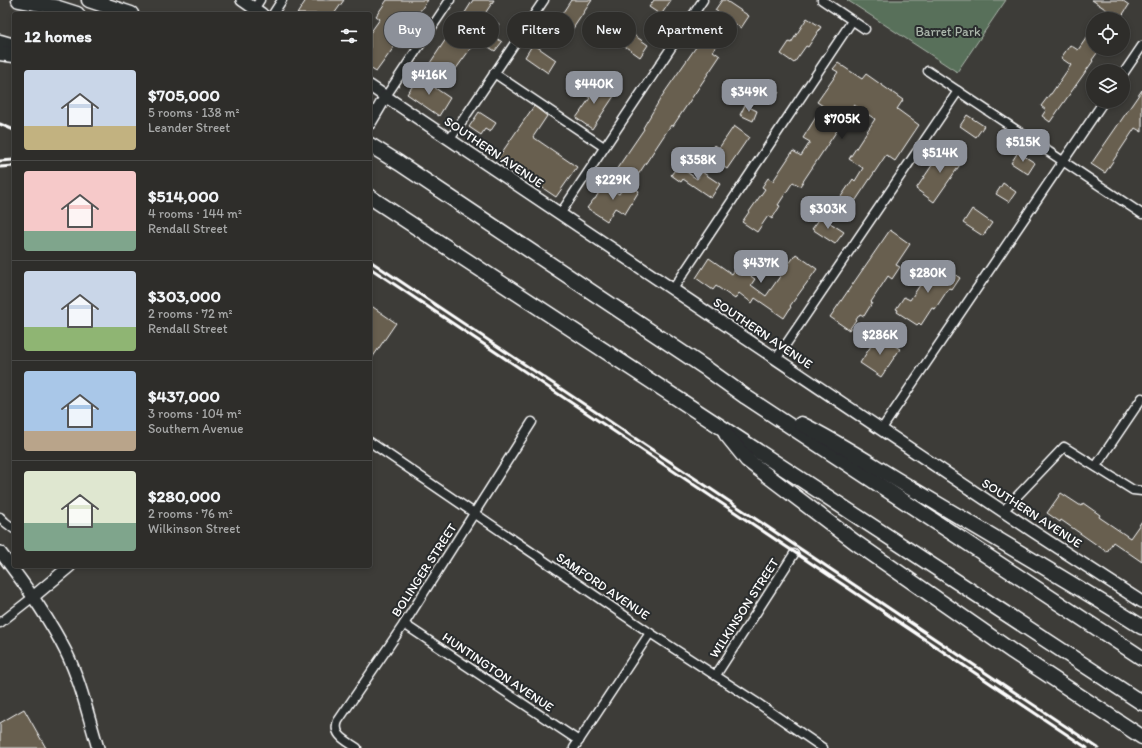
<!DOCTYPE html>
<meta charset="utf-8">
<style>
body{margin:0;font-family:Itim,sans-serif;background:#363532;color:#f1f3f6;height:100vh;display:flex;flex-direction:column;font-size:15px;white-space:nowrap}
*{box-sizing:border-box;margin:0}
p{font-size:13px;color:#a7a8a8}
.icon{flex:none;width:22px;height:22px;fill:none;stroke:currentColor;stroke-width:2;stroke-linecap:round;stroke-linejoin:round}
.map{position:relative;flex:1;overflow:hidden}
.details{position:absolute;left:12px;top:12px;width:360px;height:556px;display:flex;flex-direction:column;background:#2e2d2a;border-radius:4px;box-shadow:0 2px 6px #0003,0 0 0 1px #494947}
.details>*{flex:none}
.guide{position:absolute;left:384px;top:12px;width:380px;height:36px;display:flex;gap:8px}
.buttons{position:absolute;left:1086px;top:12px;display:grid;gap:8px}
.buttons a{display:grid;place-items:center;width:44px;height:44px;border-radius:50%;background:#2e2d2a;box-shadow:0 2px 6px #0003,0 0 0 1px #494947;font-size:20px}
.price{position:absolute;translate:-50% -34px;padding:0 9px;border-radius:8px;background:#8c9099;color:#fff;font-size:13px;line-height:26px;filter:drop-shadow(0 1px 2px #0008)}
.price::after{content:'';position:absolute;left:50%;top:24px;width:12px;height:9px;margin-left:-6px;background:inherit;clip-path:polygon(0 0,100% 0,50% 100%)}
.price.current{background:#222;color:#fff}
ul{padding:0;list-style:none}
li{display:flex;align-items:center;gap:12px;height:100px;padding:0 12px}
li+li{border-top:1px solid #494947}
li span{display:grid;place-items:center;flex:none;width:112px;height:80px;border-radius:4px;color:#555}
li>.icon{margin-inline-start:auto}
span .icon{width:48px;height:48px;fill:#fffc;stroke-width:1}
li b{font-size:17px}
h2{display:flex;justify-content:space-between;align-items:center;height:48px;padding:0 12px;font-size:17px}
.chip{padding:0 14px;border-radius:18px;background:#2e2d2a;box-shadow:0 2px 6px #0003,0 0 0 1px #494947;font-size:14px;line-height:36px}
.chip.current{background:#8c9099;color:#fff}
.map>svg:first-child{display:block}
.green{fill:#596f5a;stroke:#acb7ac}
.building{fill:#685f50;stroke:#fff}
.lines{fill:none;stroke-linecap:round;stroke-linejoin:round}
.street-casing{stroke:#fff;stroke-width:11}
.secondary-casing{stroke:#fff;stroke-width:14}
.highway-casing{stroke:#fff;stroke-width:17}
.street{stroke:#2a2d2e;stroke-width:8}
.secondary{stroke:#2a2d2e;stroke-width:11}
.highway{stroke:#2a2d2e;stroke-width:14}
.rail{stroke:#fff;stroke-width:3}
.labels{text-anchor:middle;dominant-baseline:central;stroke-width:4;stroke-linejoin:round;paint-order:stroke}
.park-label{font-size:13px;fill:#acb7ac;stroke:#2a2d2e}
.street-label{font-size:13px;fill:#fff;stroke:#2a2d2e}
</style>
<div class="map">
<svg width="1142" height="748" viewBox="0 0 1142 748">
<rect width="100%" height="100%" fill="#3d3c38"/>
<filter id="ink" filterUnits="userSpaceOnUse"><feTurbulence type="fractalNoise" baseFrequency=".025" numOctaves="2"/><feDisplacementMap in="SourceGraphic" scale="8" xChannelSelector="R" yChannelSelector="G"/><feConvolveMatrix kernelMatrix="1 2 1 2 8 2 1 2 1" color-interpolation-filters="sRGB"/></filter>
<g filter="url(#ink)">
<path class="green" d="M 847,0 L 1006,0 L 957,72 Z"/>
<g class="building">
<path d="M 306,0 L 344,0 L 334,14 L 297,14 Z"/>
<path d="M 387,0 L 428,0 L 376,72 L 370,68 L 370,33 L 380,19 L 376,16 Z"/>
<path d="M 473,0 L 494,0 L 484,15 L 499,24 L 492,35 L 502,42 L 495,51 L 484,44 L 489,37 L 461,19 Z"/>
<path d="M 571,0 L 592,0 L 572,30 L 558,20 Z"/>
<path d="M 654,0 L 671,0 L 661,15 L 649,7 Z"/>
<path d="M 722,0 L 725,0 L 749,16 L 741,28 L 715,10 Z"/>
<path d="M 1092,0 L 1122,0 L 1129,5 L 1120,19 Z"/>
<path d="M 807,18 L 821,27 L 808,47 L 806,46 L 794,63 L 781,54 L 789,42 L 791,43 Z"/>
<path d="M 624,28 L 648,45 L 640,57 L 616,40 Z"/>
<path d="M 450,33 L 471,48 L 450,77 L 430,63 Z"/>
<path d="M 703,37 L 716,46 L 713,51 L 720,56 L 673,126 L 671,125 L 634,181 L 616,170 L 644,129 L 643,128 L 662,96 Z"/>
<path d="M 1087,37 L 1093,41 L 1093,49 L 1100,49 L 1092,60 L 1093,61 L 1050,122 L 1042,116 L 1046,110 L 1041,106 L 1050,94 L 1051,94 L 1071,65 L 1061,58 L 1070,45 L 1078,50 Z"/>
<path d="M 533,44 L 556,60 L 548,73 L 525,57 Z"/>
<path d="M 838,63 L 862,79 L 866,74 L 903,100 L 897,109 L 919,125 L 895,161 L 886,155 L 852,206 L 840,198 L 853,179 L 855,181 L 863,168 L 849,159 L 875,119 L 854,105 L 800,186 L 793,182 L 778,205 L 780,206 L 772,219 L 768,216 L 757,232 L 742,222 L 765,189 L 762,187 L 768,178 L 773,181 L 793,151 L 801,156 L 810,142 L 803,138 L 823,106 L 817,102 L 838,72 L 833,69 Z"/>
<path d="M 419,77 L 450,98 L 439,116 L 407,94 Z"/>
<path d="M 591,81 L 614,96 L 592,129 L 576,118 L 590,98 L 583,93 Z"/>
<path d="M 768,84 L 779,92 L 772,103 L 760,95 Z"/>
<path d="M 1142,90 L 1142,132 L 1135,128 L 1105,173 L 1091,164 Z"/>
<path d="M 745,105 L 757,111 L 753,121 L 740,115 Z"/>
<path d="M 534,106 L 547,116 L 533,137 L 577,167 L 556,197 L 498,158 Z"/>
<path d="M 479,112 L 496,123 L 490,132 L 485,129 L 481,135 L 469,127 Z"/>
<path d="M 967,115 L 984,126 L 976,137 L 960,126 Z"/>
<path d="M 734,126 L 749,137 L 727,169 L 708,156 L 715,145 L 719,148 Z"/>
<path d="M 945,146 L 964,159 L 934,202 L 916,189 Z"/>
<path d="M 1018,152 L 1035,163 L 1028,174 L 1011,163 Z"/>
<path d="M 678,166 L 697,179 L 702,172 L 720,184 L 711,198 L 683,179 L 681,182 L 671,175 Z"/>
<path d="M 626,183 L 639,191 L 625,214 L 615,208 L 607,221 L 587,208 L 594,199 L 595,199 L 604,184 L 619,194 Z"/>
<path d="M 1003,183 L 1016,192 L 1009,202 L 996,194 Z"/>
<path d="M 972,209 L 992,223 L 983,236 L 963,223 Z"/>
<path d="M 821,217 L 844,232 L 835,244 L 812,229 Z"/>
<path d="M 890,230 L 910,244 L 896,265 L 900,267 L 892,279 L 888,276 L 871,302 L 872,303 L 864,316 L 860,314 L 849,330 L 830,317 Z"/>
<path d="M 796,254 L 817,269 L 790,306 L 791,307 L 784,318 L 755,298 L 752,303 L 739,293 L 735,299 L 716,286 L 713,290 L 696,278 L 709,258 L 732,274 L 737,267 L 755,279 L 751,285 L 766,296 Z"/>
<path d="M 936,261 L 960,278 L 952,290 L 949,288 L 935,309 L 932,308 L 921,325 L 919,323 L 917,325 L 897,312 L 898,310 L 896,309 L 904,297 L 910,300 Z"/>
<path d="M 370,305 L 396,323 L 370,361 Z"/>
<path d="M 878,335 L 900,349 L 881,377 L 860,363 Z"/>
<path d="M 1061,493 L 1081,506 L 1083,503 L 1100,515 L 1099,517 L 1130,538 L 1142,521 L 1142,562 L 1113,542 L 1107,552 L 1061,520 L 1060,522 L 1047,513 Z"/>
<path d="M 24,709 L 46,748 L 0,748 L 0,723 Z"/>
</g>
<g class="lines">
<defs>
<g id="street">
<path d="M 822,0 L 865,29"/>
<path d="M 254,9 L 260,0"/>
<path d="M 273,14 L 282,0"/>
<path d="M 928,71 L 1142,214"/>
<path d="M 494,73 L 604,147"/>
<path d="M 1123,74 L 1142,46"/>
<path d="M 386,96 L 450,0"/>
<path d="M 450,139 L 544,0"/>
<path d="M 560,214 L 703,0"/>
<path d="M 673,289 L 852,21"/>
<path d="M 776,359 L 958,91"/>
<path d="M 881,430 L 1104,101"/>
<path d="M 370,442 L 650,633 L 756,702 L 823,748"/>
<path d="M 1096,466 L 1142,398"/>
<path d="M 1003,511 L 1064,447 L 1133,490 L 1142,491"/>
<path d="M 0,517 L 5,522 L 14,529"/>
<path d="M 0,623 L 33,597"/>
<path d="M 404,624 L 579,741"/>
<path d="M 716,675 L 794,554"/>
<path d="M 357,748 C 347,741 332,735 338,721 L 404,624 L 532,422"/>
<path d="M 574,748 L 650,633"/>
</g>
<g id="secondary">
<path d="M 242,0 L 262,14"/>
<path d="M 370,86 L 1034,532 L 1142,602"/>
<path d="M 370,123 L 386,96"/>
<path d="M 0,552 C 24,583 48,616 66,652 C 81,682 88,716 98,748"/>
<path d="M 33,597 L 70,566"/>
</g>
<g id="highway">
<path d="M 19,0 L 55,7 L 77,14"/>
<path d="M 89,0 L 131,14"/>
<path d="M 0,42 L 14,46"/>
<path d="M 0,53 L 14,55"/>
<path d="M 370,145 L 399,163 L 707,369 L 746,397 L 1142,658"/>
<path d="M 370,197 L 1142,703"/>
<path d="M 801,424 C 842,444 881,471 921,494 C 995,538 1069,581 1142,627"/>
<path d="M 726,434 L 747,460 L 855,542 L 1013,652 L 1142,737"/>
</g>
</defs>
<use href="#street" class="street-casing"/>
<use href="#secondary" class="secondary-casing"/>
<use href="#highway" class="highway-casing"/>
<use href="#street" class="street"/>
<use href="#secondary" class="secondary"/>
<use href="#highway" class="highway"/>
<g class="rail">
<path d="M 0,124 L 14,130"/>
<path d="M 0,161 L 14,160"/>
<path d="M 0,167 L 14,166"/>
<path d="M 370,261 L 1098,748"/>
<path d="M 370,268 L 1087,748"/>
</g>
</g>
</g>
<g class="labels">
<g class="park-label">
<text x="948" y="31">Barret Park</text>
</g>
<g class="street-label">
<text transform="translate(494 152) rotate(34)">SOUTHERN AVENUE</text>
<text transform="translate(763 333) rotate(34)">SOUTHERN AVENUE</text>
<text transform="translate(1032 513) rotate(33)">SOUTHERN AVENUE</text>
<text transform="translate(424 570) rotate(-57)">BOLINGER STREET</text>
<text transform="translate(603 586) rotate(34)">SAMFORD AVENUE</text>
<text transform="translate(744 608) rotate(-57)">WILKINSON STREET</text>
<text transform="translate(498 672) rotate(34)">HUNTINGTON AVENUE</text>
</g>
</g>
</svg>
<div class="buttons">
<a><svg class="icon" aria-label="locate" viewBox="0 0 24 24"><circle cx="12" cy="12" r="6"/><path d="M12 2v4M12 18v4M2 12h4M18 12h4"/></svg></a>
<a><svg class="icon" aria-label="layers" viewBox="0 0 24 24"><path d="M12 4l9 5-9 5-9-5zM3 14l9 5 9-5"/></svg></a>
</div>
<b class="price" style="left:429px;top:96px">$416K</b>
<b class="price" style="left:594px;top:105px">$440K</b>
<b class="price" style="left:749px;top:113px">$349K</b>
<b class="price current" style="left:842px;top:140px">$705K</b>
<b class="price" style="left:1023px;top:163px">$515K</b>
<b class="price" style="left:940px;top:174px">$514K</b>
<b class="price" style="left:698px;top:181px">$358K</b>
<b class="price" style="left:613px;top:201px">$229K</b>
<b class="price" style="left:828px;top:230px">$303K</b>
<b class="price" style="left:761px;top:284px">$437K</b>
<b class="price" style="left:928px;top:294px">$280K</b>
<b class="price" style="left:880px;top:356px">$286K</b>
<div class="guide">
<a class="chip current">Buy</a>
<a class="chip">Rent</a>
<a class="chip">Filters</a>
<a class="chip">New</a>
<a class="chip">Apartment</a>
</div>
<section class="details">
<h2>12 homes<svg class="icon" aria-label="filters" viewBox="0 0 24 24"><path d="M4 7h16M4 17h16"/><circle cx="9" cy="7" r="2"/><circle cx="15" cy="17" r="2"/></svg></h2>
<ul>
<li><span style="background:linear-gradient(#c9d6e8 70%,#c2b280 0)"><svg class="icon" aria-label="home" viewBox="0 0 24 24"><path d="M3 11l9-7 9 7M6 9v11h12V9"/></svg></span><div><b>$705,000</b><p>5 rooms · 138 m²</p><p>Leander Street</p></div></li>
<li><span style="background:linear-gradient(#f6c9c9 75%,#7fa58c 0)"><svg class="icon" aria-label="home" viewBox="0 0 24 24"><path d="M3 11l9-7 9 7M6 9v11h12V9"/></svg></span><div><b>$514,000</b><p>4 rooms · 144 m²</p><p>Rendall Street</p></div></li>
<li><span style="background:linear-gradient(#c9d6e8 70%,#8fb573 0)"><svg class="icon" aria-label="home" viewBox="0 0 24 24"><path d="M3 11l9-7 9 7M6 9v11h12V9"/></svg></span><div><b>$303,000</b><p>2 rooms · 72 m²</p><p>Rendall Street</p></div></li>
<li><span style="background:linear-gradient(#a9c7e8 75%,#b9a48a 0)"><svg class="icon" aria-label="home" viewBox="0 0 24 24"><path d="M3 11l9-7 9 7M6 9v11h12V9"/></svg></span><div><b>$437,000</b><p>3 rooms · 104 m²</p><p>Southern Avenue</p></div></li>
<li><span style="background:linear-gradient(#dfe7d0 65%,#7fa58c 0)"><svg class="icon" aria-label="home" viewBox="0 0 24 24"><path d="M3 11l9-7 9 7M6 9v11h12V9"/></svg></span><div><b>$280,000</b><p>2 rooms · 76 m²</p><p>Wilkinson Street</p></div></li>
</ul>
</section>
</div>
